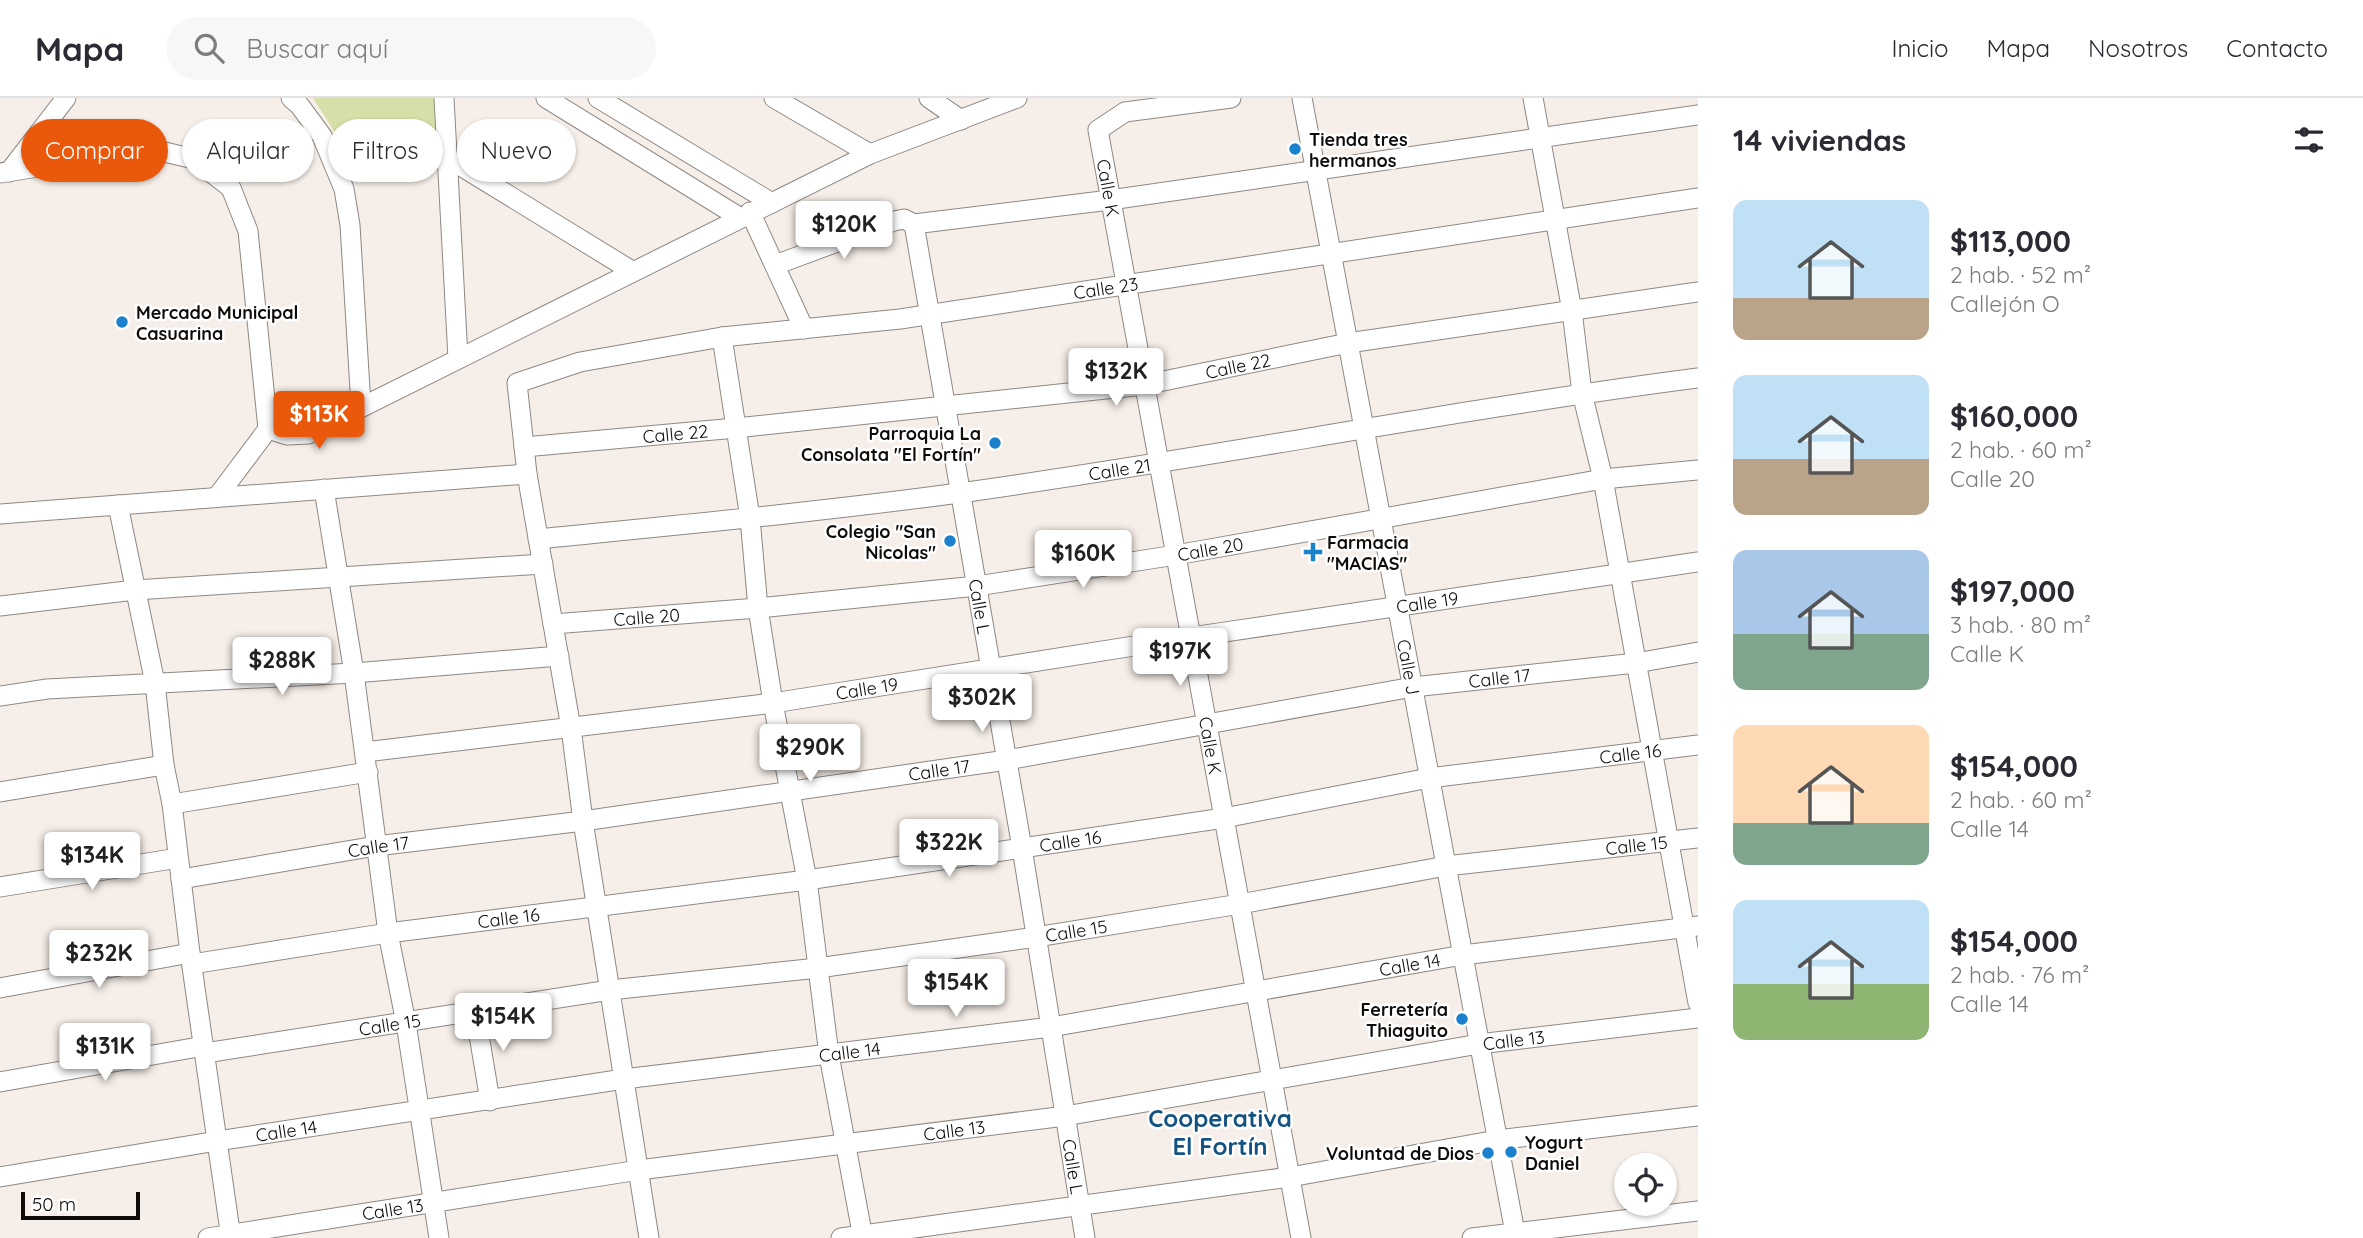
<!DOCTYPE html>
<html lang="es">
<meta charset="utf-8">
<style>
body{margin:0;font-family:Quicksand,sans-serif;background:#f7f7f7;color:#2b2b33;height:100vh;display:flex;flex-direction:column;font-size:26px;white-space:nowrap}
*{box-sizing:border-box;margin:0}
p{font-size:23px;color:#7c7c81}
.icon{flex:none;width:38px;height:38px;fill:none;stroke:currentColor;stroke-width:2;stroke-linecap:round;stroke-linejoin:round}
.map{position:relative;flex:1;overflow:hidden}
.side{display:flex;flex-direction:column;background:#fff;width:665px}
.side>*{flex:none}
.top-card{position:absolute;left:21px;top:21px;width:665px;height:63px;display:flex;gap:14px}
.tools{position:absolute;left:1614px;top:1055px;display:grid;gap:14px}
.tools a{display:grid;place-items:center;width:63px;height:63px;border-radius:50%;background:#fff;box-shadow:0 2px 5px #0004;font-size:35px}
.scale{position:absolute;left:21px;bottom:18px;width:119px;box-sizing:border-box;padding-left:7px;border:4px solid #0e0b09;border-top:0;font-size:19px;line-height:24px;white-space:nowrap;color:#0e0b09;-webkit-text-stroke:5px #fff;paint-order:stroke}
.price{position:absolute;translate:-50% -60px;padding:0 16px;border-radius:7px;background:#fff;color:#222;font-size:23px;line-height:46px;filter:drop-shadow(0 2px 4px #0008)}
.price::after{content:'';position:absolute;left:50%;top:42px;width:21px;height:16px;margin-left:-10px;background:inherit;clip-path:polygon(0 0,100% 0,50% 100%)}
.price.on{background:#ea580c;color:#fff}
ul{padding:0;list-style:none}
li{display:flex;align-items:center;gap:21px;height:175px;padding:0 35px}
li span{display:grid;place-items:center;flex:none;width:196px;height:140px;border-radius:14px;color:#555}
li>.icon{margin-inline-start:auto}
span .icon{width:84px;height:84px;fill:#fffc;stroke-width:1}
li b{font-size:30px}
h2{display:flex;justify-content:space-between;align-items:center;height:84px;padding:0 35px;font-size:30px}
.tag{padding:0 24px;border-radius:32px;background:#fff;box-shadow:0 2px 5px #0004;font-size:24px;line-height:63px}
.tag.on{background:#ea580c;color:#fff}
header{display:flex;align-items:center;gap:42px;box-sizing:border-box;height:98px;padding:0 35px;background:#fff;border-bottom:2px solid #e1e1e2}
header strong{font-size:33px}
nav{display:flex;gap:38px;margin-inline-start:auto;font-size:24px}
.search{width:490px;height:63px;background:#f7f7f7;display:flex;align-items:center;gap:18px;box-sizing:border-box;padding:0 24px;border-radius:38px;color:#7c7c81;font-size:26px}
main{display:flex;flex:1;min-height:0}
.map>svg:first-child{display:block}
.green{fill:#d5dfa7}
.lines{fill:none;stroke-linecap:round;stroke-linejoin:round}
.minor-casing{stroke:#8f8882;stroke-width:21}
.minor{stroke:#fff;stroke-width:19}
.poi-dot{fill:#1c81cc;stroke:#fff;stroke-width:2.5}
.labels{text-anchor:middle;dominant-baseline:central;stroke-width:5;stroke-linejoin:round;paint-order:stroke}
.poi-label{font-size:18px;font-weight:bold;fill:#0e0b09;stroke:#fff;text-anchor:start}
.street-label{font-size:18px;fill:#0e0b09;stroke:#fff}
.district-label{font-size:24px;font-weight:bold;fill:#135282;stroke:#fff}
</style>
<header>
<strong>Mapa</strong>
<div class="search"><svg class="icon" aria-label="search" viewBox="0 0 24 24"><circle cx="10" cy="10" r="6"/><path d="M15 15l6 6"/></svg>Buscar aquí</div>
<nav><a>Inicio</a><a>Mapa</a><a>Nosotros</a><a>Contacto</a></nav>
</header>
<main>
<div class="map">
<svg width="1698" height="1140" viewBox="0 0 1698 1140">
<rect width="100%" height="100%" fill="#f6eee8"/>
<path class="green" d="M 313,0 L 435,0 L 435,50 L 350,58 Z"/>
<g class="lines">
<defs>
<g id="minor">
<path d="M 291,0 L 300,8 L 322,38 L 344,91 L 350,127 L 361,308"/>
<path d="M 444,0 L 458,260"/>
<path d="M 546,0 L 739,119"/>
<path d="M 598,0 L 772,105"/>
<path d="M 774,0 L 870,56"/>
<path d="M 929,0 L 961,22"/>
<path id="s1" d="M 1231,0 L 1125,14 L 1098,32 L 1301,1140"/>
<path id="s2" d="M 1302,0 L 1516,1140"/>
<path d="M 1533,0 L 1572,213 L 1582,295 L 1603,381 L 1698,905"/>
<path d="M 446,59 L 632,173"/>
<path d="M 9,74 L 66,0"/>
<path d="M 0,75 L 152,51 L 194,61 L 231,90 L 248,133 L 268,331"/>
<path d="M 750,114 L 804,231"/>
<path id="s3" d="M 914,126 L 1022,750 L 1085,1140"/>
<path d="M 914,126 L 1110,102 L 1698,17"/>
<path d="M 775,167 L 894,123 L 904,121 L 914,126"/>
<path d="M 722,239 L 750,420 L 758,510 L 773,605 L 807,782 L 829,957 L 863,1140"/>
<path d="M 268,331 L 287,337 L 308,336 L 870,56 L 1017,0"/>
<path id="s4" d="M 524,349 L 736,330 L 1144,287 L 1348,245 L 1698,194"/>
<path d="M 324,391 L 354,575 L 388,835 L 406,925 L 439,1140"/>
<path d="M 217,399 L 268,331"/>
<path d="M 118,407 L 155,585 L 164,667 L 172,706 L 190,855 L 231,1140"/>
<path d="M 0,416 L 527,376"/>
<path id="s5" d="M 538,441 C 679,427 819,414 959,395 C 1206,361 1451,312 1698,280"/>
<path d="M 0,508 L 135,492 L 543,466"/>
<path id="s6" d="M 553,526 L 758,510 L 977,488 L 1176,457 L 1603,381 L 1698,372"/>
<path d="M 0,598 L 47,591 L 354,575 L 559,558"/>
<path id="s7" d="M 365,654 L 773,605 L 1191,539 L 1698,464"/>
<path d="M 0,694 L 164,667"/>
<path d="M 172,706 L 368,674"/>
<path id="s8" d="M 181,781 L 376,748 L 583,723 L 1007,662 L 1413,589 L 1636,565 L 1698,554"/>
<path d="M 0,789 L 178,760"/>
<path id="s9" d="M 192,866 L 388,835 L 807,782 L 1224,720 L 1429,680 L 1698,647"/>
<path d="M 0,890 L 190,855"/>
<path d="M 475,913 L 490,1003"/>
<path id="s10" d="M 205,955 L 610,892 L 818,870 L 1036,839 L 1240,806 L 1446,768 L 1698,740"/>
<path d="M 0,984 L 204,948"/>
<path id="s11" d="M 0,1079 L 217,1043 L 624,981 L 1051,929 L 1463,857 L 1698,828"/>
<path id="s12" d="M 208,1140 L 639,1072 L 1065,1018 L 1479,946 L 1698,920"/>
<path id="s13" d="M 649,1140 L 583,723 L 571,630 L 527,376 L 517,285 L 580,264 L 722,239 L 900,221 L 1698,100"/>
<path d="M 841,1140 L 1290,1079 L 1497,1042 L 1698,1018"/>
<path d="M 1472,1140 L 1698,1113"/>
</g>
</defs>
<use href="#minor" class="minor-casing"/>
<use href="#minor" class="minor"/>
</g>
<g class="poi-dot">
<circle cx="1295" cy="51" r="7"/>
<circle cx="122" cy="224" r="7"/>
<circle cx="995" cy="345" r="7"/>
<circle cx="950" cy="443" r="7"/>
<path d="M1309.5 443.5h7v7h7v7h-7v7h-7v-7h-7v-7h7z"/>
<circle cx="1462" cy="921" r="7"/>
<circle cx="1511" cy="1054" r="7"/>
<circle cx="1488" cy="1055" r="7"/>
</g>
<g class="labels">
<g class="poi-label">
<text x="1309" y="41">Tienda tres<tspan x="1309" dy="21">hermanos</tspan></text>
<text x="136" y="214">Mercado Municipal<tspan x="136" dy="21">Casuarina</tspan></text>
<text x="981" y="335" text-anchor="end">Parroquia La<tspan x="981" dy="21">Consolata "El Fortín"</tspan></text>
<text x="936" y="433" text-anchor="end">Colegio "San<tspan x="936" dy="21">Nicolas"</tspan></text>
<text x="1327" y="444">Farmacia<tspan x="1327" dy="21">"MACIAS"</tspan></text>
<text x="1448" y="911" text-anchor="end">Ferretería<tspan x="1448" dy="21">Thiaguito</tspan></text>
<text x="1525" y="1044">Yogurt<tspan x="1525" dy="21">Daniel</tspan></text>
<text x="1474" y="1055" text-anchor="end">Voluntad de Dios</text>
</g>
<g class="street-label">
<text stroke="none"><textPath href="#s1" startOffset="198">Calle K</textPath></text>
<text stroke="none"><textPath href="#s13" startOffset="1463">Calle 23</textPath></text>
<text stroke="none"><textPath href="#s4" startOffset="719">Calle 22</textPath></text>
<text stroke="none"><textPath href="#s4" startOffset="152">Calle 22</textPath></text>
<text stroke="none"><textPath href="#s5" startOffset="586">Calle 21</textPath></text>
<text stroke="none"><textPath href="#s6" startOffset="662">Calle 20</textPath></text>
<text stroke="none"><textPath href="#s7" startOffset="1073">Calle 19</textPath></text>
<text stroke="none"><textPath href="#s3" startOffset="388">Calle L</textPath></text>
<text stroke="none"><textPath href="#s6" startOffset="94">Calle 20</textPath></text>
<text stroke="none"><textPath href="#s2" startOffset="579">Calle J</textPath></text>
<text stroke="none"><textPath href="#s8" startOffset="1334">Calle 17</textPath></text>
<text stroke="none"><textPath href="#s7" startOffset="506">Calle 19</textPath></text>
<text stroke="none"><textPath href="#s1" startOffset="765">Calle K</textPath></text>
<text stroke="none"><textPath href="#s9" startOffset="1454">Calle 16</textPath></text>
<text stroke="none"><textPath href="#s8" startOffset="766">Calle 17</textPath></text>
<text stroke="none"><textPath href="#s9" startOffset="887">Calle 16</textPath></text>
<text stroke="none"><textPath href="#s10" startOffset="1447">Calle 15</textPath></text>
<text stroke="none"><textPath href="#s8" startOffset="200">Calle 17</textPath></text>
<text stroke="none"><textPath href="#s9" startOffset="320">Calle 16</textPath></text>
<text stroke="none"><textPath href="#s10" startOffset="880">Calle 15</textPath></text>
<text stroke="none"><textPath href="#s11" startOffset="1426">Calle 14</textPath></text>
<text stroke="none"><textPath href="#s10" startOffset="187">Calle 15</textPath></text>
<text stroke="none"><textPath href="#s12" startOffset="1321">Calle 13</textPath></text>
<text stroke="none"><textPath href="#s11" startOffset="859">Calle 14</textPath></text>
<text stroke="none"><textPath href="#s11" startOffset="290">Calle 14</textPath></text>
<text stroke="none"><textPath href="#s12" startOffset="754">Calle 13</textPath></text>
<text stroke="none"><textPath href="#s3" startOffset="956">Calle L</textPath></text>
<text stroke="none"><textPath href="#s12" startOffset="187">Calle 13</textPath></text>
</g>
<g class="district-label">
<text x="1220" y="1020">Cooperativa<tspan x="1220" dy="28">El Fortín</tspan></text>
</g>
</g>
</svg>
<div class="tools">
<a><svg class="icon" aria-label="locate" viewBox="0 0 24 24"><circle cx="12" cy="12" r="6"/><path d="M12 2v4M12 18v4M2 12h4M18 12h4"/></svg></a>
</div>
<div class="scale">50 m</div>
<b class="price" style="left:844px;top:163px">$120K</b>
<b class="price" style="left:1116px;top:310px">$132K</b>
<b class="price on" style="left:319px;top:353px">$113K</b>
<b class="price" style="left:1083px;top:492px">$160K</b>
<b class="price" style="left:1180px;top:590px">$197K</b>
<b class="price" style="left:282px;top:599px">$288K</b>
<b class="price" style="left:982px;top:636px">$302K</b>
<b class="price" style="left:810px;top:686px">$290K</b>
<b class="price" style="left:949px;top:781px">$322K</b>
<b class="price" style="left:92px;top:794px">$134K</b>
<b class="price" style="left:99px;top:892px">$232K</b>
<b class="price" style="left:956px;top:921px">$154K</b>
<b class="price" style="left:503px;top:955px">$154K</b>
<b class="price" style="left:105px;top:985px">$131K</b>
<div class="top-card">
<a class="tag on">Comprar</a>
<a class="tag">Alquilar</a>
<a class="tag">Filtros</a>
<a class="tag">Nuevo</a>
</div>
</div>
<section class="side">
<h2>14 viviendas<svg class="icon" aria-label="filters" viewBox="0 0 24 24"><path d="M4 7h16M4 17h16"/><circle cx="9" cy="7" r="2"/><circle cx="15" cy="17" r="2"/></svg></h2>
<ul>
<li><span style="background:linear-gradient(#bfe0f5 70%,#b9a48a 0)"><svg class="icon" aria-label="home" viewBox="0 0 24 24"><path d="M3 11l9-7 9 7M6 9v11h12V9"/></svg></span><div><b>$113,000</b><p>2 hab. · 52 m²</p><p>Callejón O</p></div></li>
<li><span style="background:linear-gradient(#bfe0f5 60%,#b9a48a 0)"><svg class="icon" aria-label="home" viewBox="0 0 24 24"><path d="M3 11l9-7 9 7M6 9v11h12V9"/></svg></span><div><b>$160,000</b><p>2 hab. · 60 m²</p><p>Calle 20</p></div></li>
<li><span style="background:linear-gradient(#a9c7e8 60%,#7fa58c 0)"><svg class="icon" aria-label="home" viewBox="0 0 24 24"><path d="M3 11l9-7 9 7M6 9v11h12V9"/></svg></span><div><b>$197,000</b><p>3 hab. · 80 m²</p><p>Calle K</p></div></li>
<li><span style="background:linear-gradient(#ffd9b3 70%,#7fa58c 0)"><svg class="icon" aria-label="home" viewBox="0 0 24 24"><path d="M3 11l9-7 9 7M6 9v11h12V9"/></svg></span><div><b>$154,000</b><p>2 hab. · 60 m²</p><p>Calle 14</p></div></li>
<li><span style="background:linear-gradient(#bfe0f5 60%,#8fb573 0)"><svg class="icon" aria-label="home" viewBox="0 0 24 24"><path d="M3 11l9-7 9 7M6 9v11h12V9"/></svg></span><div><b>$154,000</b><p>2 hab. · 76 m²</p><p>Calle 14</p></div></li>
</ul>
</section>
</main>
